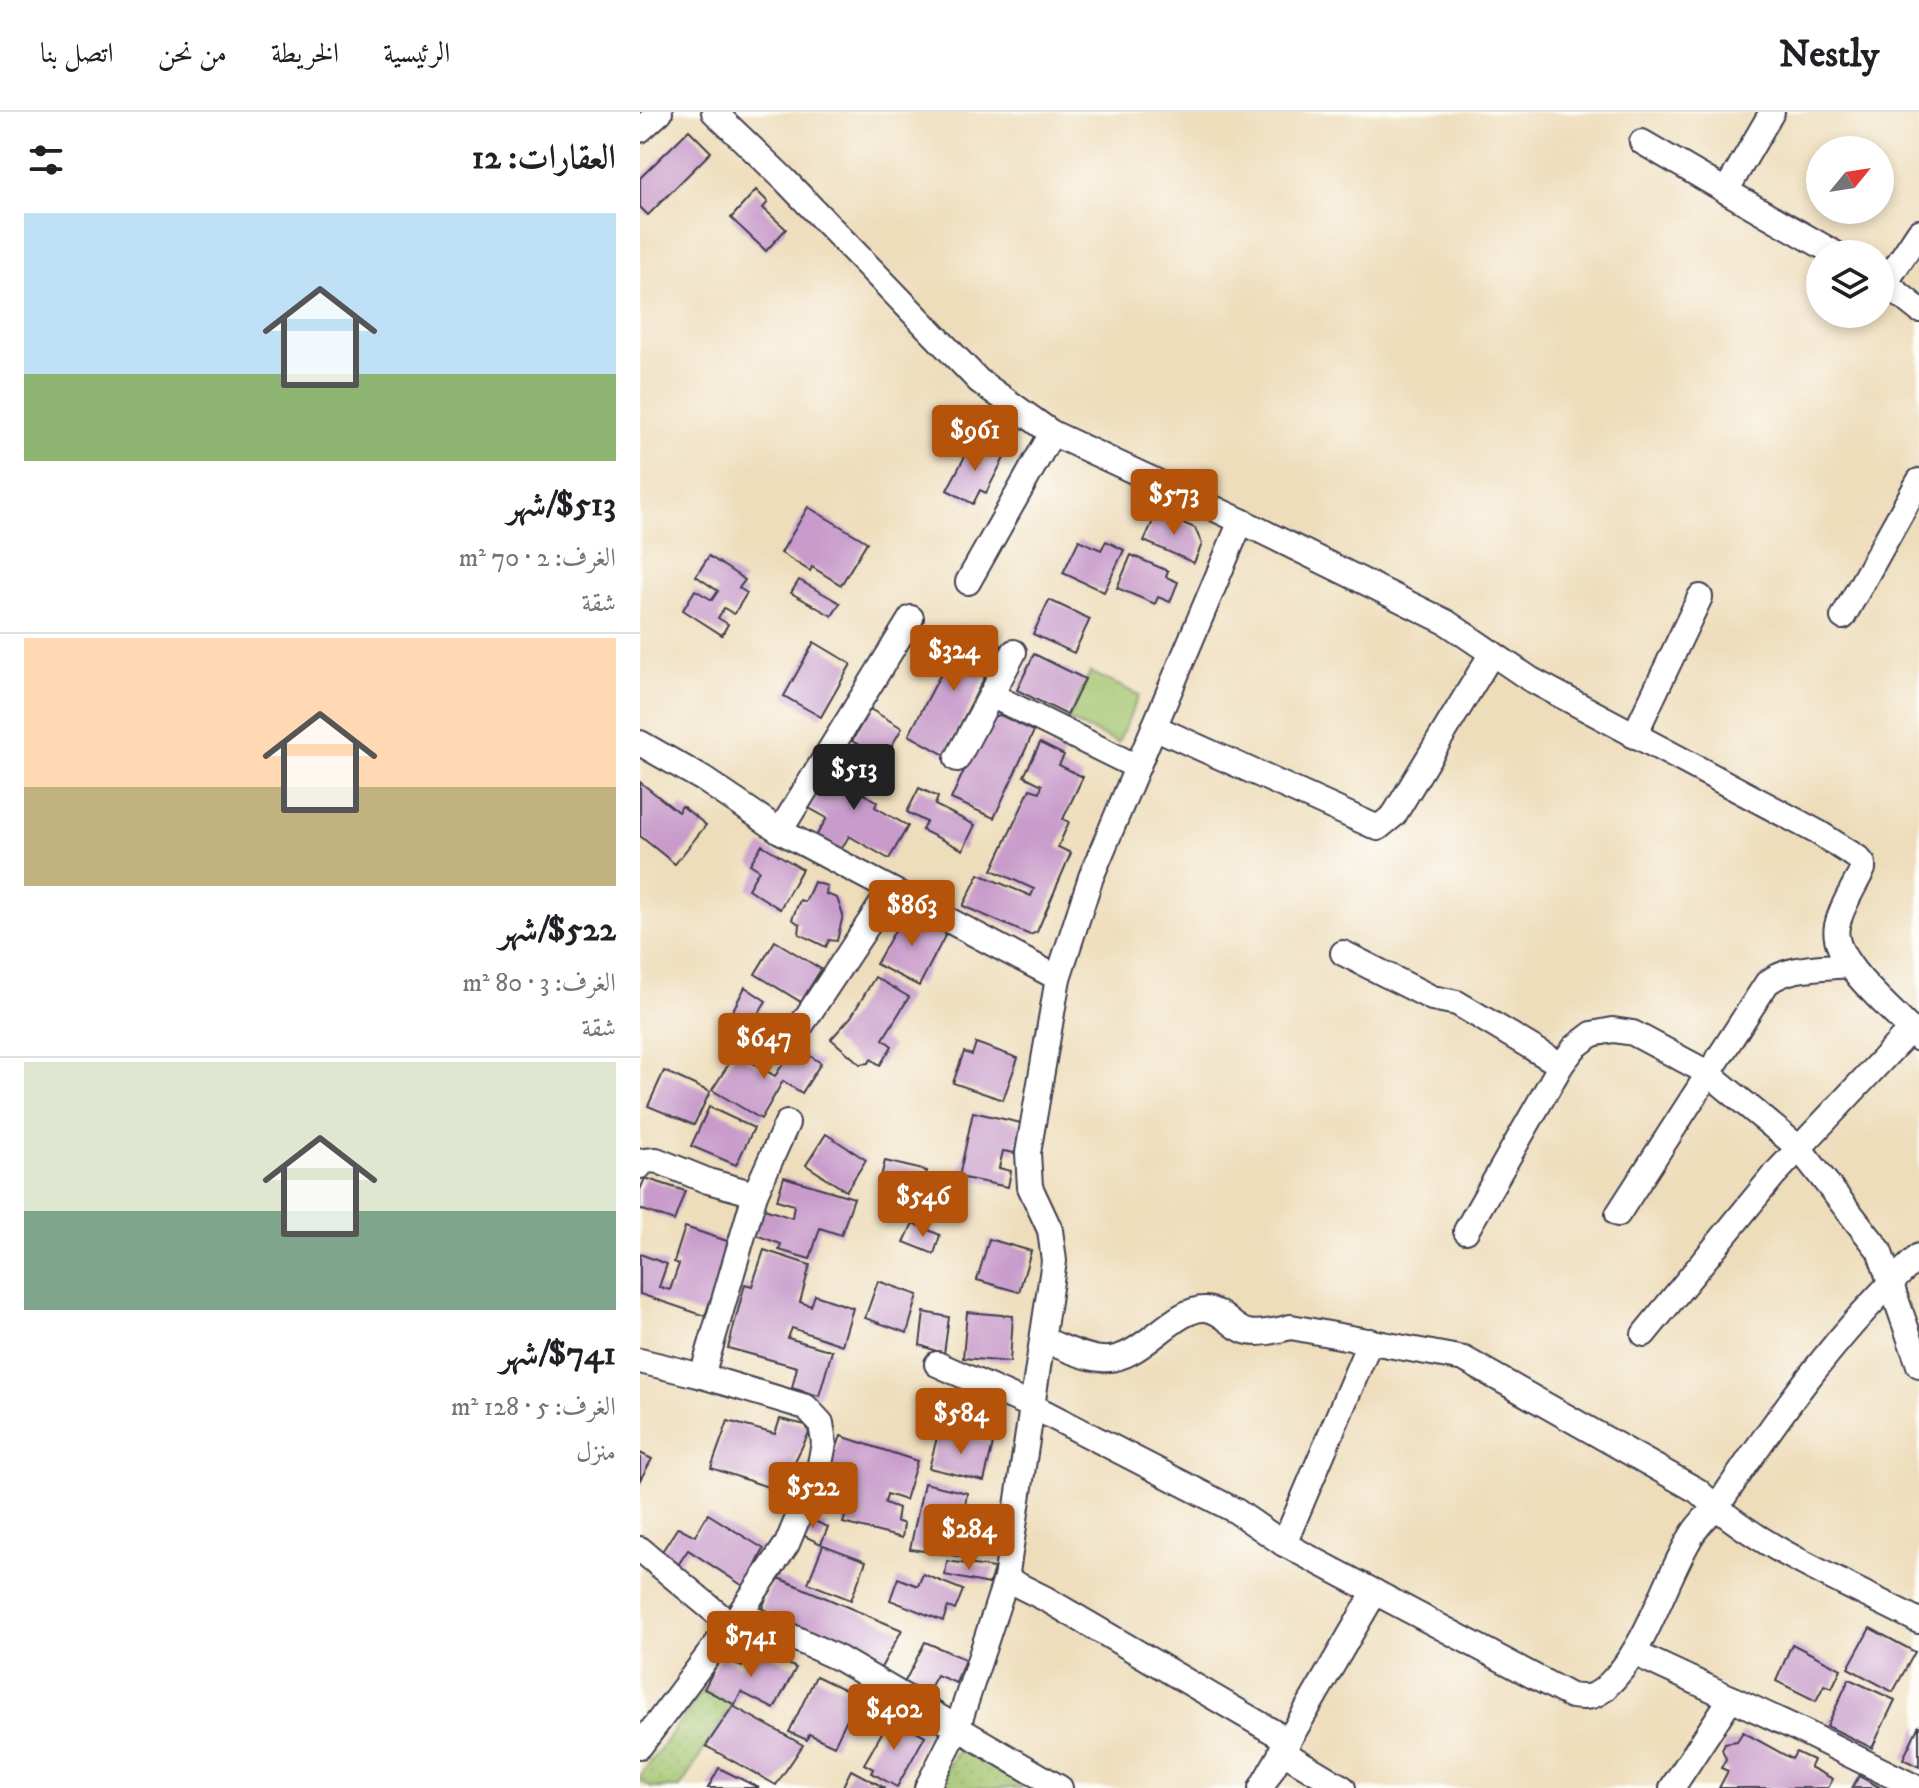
<!DOCTYPE html>
<html lang="ar">
<meta charset="utf-8">
<style>
body{margin:0;font-family:"IM FELL DW Pica",Amiri,serif;background:#f6f6f6;color:#202124;direction:rtl;height:100vh;display:flex;flex-direction:column;font-size:30px;white-space:nowrap}
*{box-sizing:border-box;margin:0}
p{font-size:26px;color:#757577}
.icon{flex:none;width:44px;height:44px;fill:none;stroke:currentColor;stroke-width:2;stroke-linecap:round;stroke-linejoin:round}
.map{position:relative;flex:1;overflow:hidden;direction:ltr}
.drawer{display:flex;flex-direction:column;background:#fff;width:640px}
.drawer>*{flex:none}
.needle{width:52px;rotate:60deg}
.tools{position:absolute;left:1166px;top:24px;display:grid;gap:16px}
.tools a{display:grid;place-items:center;width:88px;height:88px;border-radius:50%;background:#fff;box-shadow:0 4px 12px #0003;font-size:40px}
.price{position:absolute;translate:-50% -68px;padding:0 18px;border-radius:8px;background:#b45309;color:#fff;font-size:26px;line-height:52px;filter:drop-shadow(0 2px 4px #0008)}
.price::after{content:'';position:absolute;left:50%;top:48px;width:24px;height:18px;margin-left:-12px;background:inherit;clip-path:polygon(0 0,100% 0,50% 100%)}
.price.current{background:#222;color:#fff}
ul{padding:0;list-style:none}
li{display:grid;align-content:center;gap:16px;height:424px;padding:0 24px}
li+li{border-top:2px solid #e0e0e0}
li span{display:grid;place-items:center;height:248px;border-radius:0px;color:#555}
li>.icon{margin-inline-start:auto}
span .icon{width:144px;height:144px;fill:#fffc;stroke-width:1}
li b{font-size:34px}
h2{display:flex;justify-content:space-between;align-items:center;height:96px;padding:0 24px;font-size:34px}
header{display:flex;align-items:center;gap:48px;box-sizing:border-box;height:112px;padding:0 40px;background:#fff;border-bottom:2px solid #e0e0e0}
header strong{font-size:38px}
nav{display:flex;gap:44px;margin-inline-start:auto;font-size:28px}
main{display:flex;flex:1;min-height:0}
.map>svg:first-child{display:block}
.grass{fill:#a1c36c;stroke:#627254;stroke-width:2}
.park{fill:url(#park-dots);stroke:#627254;stroke-width:2}
.building{fill:#c89bcb}
.lines{fill:none;stroke-linecap:round;stroke-linejoin:round}
.minor-casing{stroke:#413e4e;stroke-width:28}
.minor{stroke:#fff;stroke-width:24}
</style>
<header>
<strong>Nestly</strong>
<nav><a>الرئيسية</a><a>الخريطة</a><a>من نحن</a><a>اتصل بنا</a></nav>
</header>
<main>
<div class="map">
<svg width="1279" height="1676" viewBox="0 0 1279 1676">
<defs>
<pattern id="park-dots" width="8" height="8" patternUnits="userSpaceOnUse" patternTransform="scale(2)"><rect width="8" height="8" fill="#a1c36c"/><path d="M2 2h.1M6 6h.1" fill="none" stroke="#8aa75e" stroke-width="1.8" stroke-linecap="round"/></pattern>
</defs>
<rect width="100%" height="100%" fill="#fdfcf7"/>
<filter id="ink" filterUnits="userSpaceOnUse"><feTurbulence type="fractalNoise" baseFrequency=".0125" numOctaves="2"/><feDisplacementMap in="SourceGraphic" scale="16" xChannelSelector="R" yChannelSelector="G"/><feConvolveMatrix kernelMatrix="1 2 1 2 8 2 1 2 1" color-interpolation-filters="sRGB"/></filter>
<filter id="wash" filterUnits="userSpaceOnUse"><feTurbulence type="fractalNoise" baseFrequency=".006" numOctaves="4" result="noise"/><feDisplacementMap in="SourceGraphic" scale="32" xChannelSelector="R" yChannelSelector="G"/><feGaussianBlur stdDeviation="1.8" result="paint"/><feColorMatrix in="noise" values="0 0 0 0 0 0 0 0 0 0 0 0 0 0 0 0 0 1.4 0 .05"/><feComposite in="paint" operator="in"/></filter>
<g filter="url(#wash)">
<rect width="100%" height="100%" fill="#edb"/>
<path class="grass" d="M 450,560 L 499,583 L 478,631 L 428,608 Z"/>
<g class="park">
<path d="M 64,1577 L 93,1592 L 40,1676 L 12,1676 L 0,1669 L 0,1664 Z"/>
<path d="M 329,1638 L 385,1670 L 381,1676 L 297,1676 L 315,1641 Z"/>
</g>
<g id="blocks">
<g class="building">
<path d="M 49,18 L 71,40 L 8,103 L 0,95 L 0,66 Z"/>
<path d="M 116,78 L 128,90 L 123,96 L 146,117 L 126,139 L 91,106 Z"/>
<path d="M 333,329 L 364,346 L 346,381 L 340,378 L 333,392 L 307,378 Z"/>
<path d="M 168,395 L 227,430 L 201,473 L 172,455 L 170,459 L 141,441 Z"/>
<path d="M 517,400 L 555,416 L 562,432 L 554,451 L 504,429 Z"/>
<path d="M 439,428 L 461,438 L 466,429 L 484,438 L 464,480 L 423,461 Z"/>
<path d="M 491,443 L 528,459 L 526,465 L 538,470 L 530,490 L 518,485 L 515,492 L 477,476 Z"/>
<path d="M 69,444 L 105,468 L 99,476 L 107,481 L 94,502 L 84,496 L 78,506 L 88,512 L 82,523 L 43,498 L 55,478 L 72,488 L 78,479 L 56,464 Z"/>
<path d="M 159,468 L 200,491 L 192,504 L 151,481 Z"/>
<path d="M 409,488 L 450,507 L 434,541 L 393,522 Z"/>
<path d="M 335,520 L 361,533 L 305,643 L 269,623 L 307,550 L 303,547 L 311,531 L 326,539 Z"/>
<path d="M 174,530 L 211,552 L 181,605 L 144,584 Z"/>
<path d="M 394,542 L 445,567 L 427,603 L 377,578 Z"/>
<path d="M 230,597 L 262,616 L 244,647 L 212,629 Z"/>
<path d="M 360,603 L 394,619 L 354,706 L 311,687 L 348,606 Z"/>
<path d="M 400,631 L 424,643 L 419,653 L 443,665 L 423,707 L 429,710 L 418,735 L 431,741 L 397,820 L 390,823 L 323,794 L 339,762 L 391,784 L 394,777 L 352,758 L 390,677 L 400,680 L 402,673 L 384,664 Z"/>
<path d="M 198,645 L 233,665 L 224,682 L 237,690 L 235,695 L 268,714 L 249,747 L 209,724 L 201,738 L 176,724 L 187,706 L 169,696 Z"/>
<path d="M 0,670 L 38,700 L 42,694 L 66,713 L 35,752 L 0,724 Z"/>
<path d="M 279,676 L 298,685 L 295,693 L 335,713 L 323,738 L 282,718 L 286,710 L 267,700 Z"/>
<path d="M 122,733 L 162,757 L 140,797 L 108,777 L 119,758 L 110,752 Z"/>
<path d="M 174,770 L 187,774 L 186,782 L 197,786 L 203,803 L 197,829 L 189,828 L 186,835 L 159,822 L 160,813 L 152,807 L 160,788 L 165,790 Z"/>
<path d="M 266,799 L 307,820 L 279,874 L 236,852 Z"/>
<path d="M 135,829 L 181,857 L 161,890 L 115,862 Z"/>
<path d="M 235,865 L 269,885 L 243,927 L 252,934 L 240,953 L 231,947 L 229,951 L 220,952 L 191,927 L 211,905 Z"/>
<path d="M 105,875 L 126,889 L 118,902 L 141,918 L 124,952 L 80,923 Z"/>
<path d="M 336,931 L 378,946 L 363,988 L 313,971 L 324,940 L 332,943 Z"/>
<path d="M 155,934 L 181,951 L 162,981 L 143,969 L 121,1007 L 72,978 L 96,941 L 135,964 Z"/>
<path d="M 24,959 L 70,980 L 54,1013 L 8,994 Z"/>
<path d="M 69,995 L 114,1016 L 96,1053 L 51,1034 Z"/>
<path d="M 333,1000 L 381,1011 L 375,1041 L 363,1039 L 359,1056 L 371,1059 L 368,1075 L 319,1065 Z"/>
<path d="M 186,1022 L 226,1048 L 206,1079 L 166,1053 Z"/>
<path d="M 245,1049 L 287,1059 L 281,1080 L 275,1080 L 265,1101 L 239,1091 L 244,1069 L 240,1069 Z"/>
<path d="M 144,1065 L 214,1086 L 201,1123 L 180,1116 L 170,1147 L 139,1138 L 141,1132 L 113,1122 L 124,1097 L 152,1106 L 154,1093 L 137,1088 Z"/>
<path d="M 5,1066 L 45,1079 L 34,1109 L 0,1097 L 0,1078 Z"/>
<path d="M 273,1111 L 300,1123 L 294,1142 L 264,1130 Z"/>
<path d="M 45,1115 L 90,1130 L 65,1204 L 0,1182 L 0,1142 L 27,1152 L 19,1175 L 30,1178 L 39,1152 L 34,1150 Z"/>
<path d="M 349,1127 L 391,1139 L 379,1180 L 337,1168 Z"/>
<path d="M 124,1138 L 170,1153 L 160,1190 L 171,1194 L 175,1183 L 213,1196 L 202,1233 L 152,1216 L 148,1226 L 192,1239 L 179,1284 L 152,1276 L 157,1255 L 88,1236 L 105,1172 L 112,1174 Z"/>
<path d="M 238,1169 L 278,1183 L 267,1221 L 225,1206 Z"/>
<path d="M 284,1200 L 309,1205 L 304,1242 L 280,1233 Z"/>
<path d="M 327,1200 L 373,1204 L 370,1250 L 323,1246 Z"/>
<path d="M 140,1307 L 166,1313 L 169,1321 L 140,1379 L 71,1356 L 88,1309 L 135,1322 Z"/>
<path d="M 299,1318 L 353,1332 L 344,1369 L 289,1356 Z"/>
<path d="M 201,1324 L 277,1349 L 265,1388 L 247,1382 L 245,1391 L 258,1396 L 256,1409 L 264,1412 L 262,1426 L 203,1411 L 215,1372 L 187,1362 Z"/>
<path d="M 0,1341 L 12,1347 L 0,1368 Z"/>
<path d="M 284,1371 L 327,1381 L 325,1394 L 338,1398 L 332,1446 L 270,1437 Z"/>
<path d="M 68,1402 L 124,1437 L 105,1475 L 48,1438 L 38,1453 L 21,1441 L 38,1415 L 55,1424 Z"/>
<path d="M 165,1405 L 188,1415 L 181,1432 L 158,1421 Z"/>
<path d="M 183,1433 L 226,1449 L 211,1488 L 168,1471 Z"/>
<path d="M 307,1449 L 354,1456 L 349,1472 L 305,1463 Z"/>
<path d="M 283,1462 L 323,1478 L 315,1498 L 308,1495 L 303,1509 L 250,1488 L 258,1466 L 278,1474 Z"/>
<path d="M 134,1464 L 262,1518 L 238,1561 L 179,1526 L 122,1497 Z"/>
<path d="M 1230,1516 L 1275,1540 L 1253,1580 L 1208,1556 Z"/>
<path d="M 285,1530 L 325,1547 L 316,1571 L 297,1563 L 285,1585 L 263,1573 Z"/>
<path d="M 1152,1532 L 1201,1557 L 1192,1576 L 1184,1573 L 1176,1589 L 1136,1569 Z"/>
<path d="M 113,1534 L 156,1556 L 134,1597 L 101,1580 L 95,1593 L 64,1577 L 81,1544 L 102,1555 Z"/>
<path d="M 176,1564 L 218,1584 L 194,1634 L 169,1622 L 167,1628 L 149,1620 Z"/>
<path d="M 1209,1567 L 1255,1588 L 1232,1636 L 1187,1614 Z"/>
<path d="M 93,1594 L 163,1633 L 136,1673 L 66,1634 Z"/>
<path d="M 251,1605 L 285,1624 L 257,1675 L 232,1661 L 234,1657 L 224,1652 Z"/>
<path d="M 1279,1613 L 1279,1655 L 1263,1647 Z"/>
<path d="M 1103,1620 L 1152,1647 L 1156,1640 L 1173,1648 L 1170,1655 L 1193,1667 L 1188,1676 L 1079,1676 L 1088,1659 L 1081,1656 L 1086,1647 L 1082,1637 L 1085,1631 L 1097,1629 Z"/>
<path d="M 79,1656 L 119,1676 L 68,1676 Z"/>
<path d="M 211,1658 L 245,1676 L 202,1676 Z"/>
<path d="M 1219,1664 L 1241,1676 L 1212,1676 Z"/>
</g>
</g>
</g>
<g filter="url(#ink)">
<use href="#blocks" fill-opacity="0" stroke="#413e4e" stroke-width="2"/>
<g class="lines">
<defs>
<g id="minor">
<path d="M 74,0 L 144,67 L 339,269 L 412,321 L 601,409 L 806,510 L 890,567 L 1179,721 L 1218,746 L 1223,752 L 1223,757 C 1214,775 1201,795 1197,814 C 1189,850 1258,901 1279,927"/>
<path d="M 1132,0 L 1086,79 L 1196,142"/>
<path d="M 0,18 L 20,0"/>
<path d="M 1002,30 L 1086,79"/>
<path d="M 1240,167 L 1279,198"/>
<path d="M 1246,170 L 1279,120"/>
<path d="M 328,470 L 412,321"/>
<path d="M 1203,505 L 1279,369"/>
<path d="M 351,583 L 497,655"/>
<path d="M 514,615 L 738,716 L 754,703 L 852,541"/>
<path d="M 994,624 L 1060,485"/>
<path d="M 0,631 L 63,667 L 140,719 L 418,866"/>
<path d="M 317,647 L 374,540"/>
<path d="M 140,719 L 271,506"/>
<path d="M 703,841 L 792,886 L 817,891 L 921,953"/>
<path d="M 162,912 L 251,778"/>
<path d="M 0,1054 L 4,1049 L 16,1048 L 68,1069 L 115,1082 L 147,1011"/>
<path d="M 978,1102 L 1127,871 C 1148,854 1181,856 1208,853"/>
<path d="M 826,1119 L 921,953 L 935,935 L 952,922 L 973,918 L 993,921 L 1068,961 L 1159,1036 L 1239,1138 L 1279,1253"/>
<path d="M 1004,1222 L 1133,1064 L 1271,917"/>
<path d="M 403,1228 C 421,1234 443,1246 462,1247 C 500,1251 532,1196 565,1197 C 583,1198 593,1217 608,1220 C 622,1223 638,1218 651,1215 L 824,1247 L 1058,1379 C 1117,1436 1206,1471 1279,1509"/>
<path d="M 0,1249 L 62,1264 L 166,1295 L 181,1311 L 184,1331 L 180,1352 L 147,1432 L 100,1501 L 0,1634"/>
<path d="M 297,1252 L 392,1294 L 596,1399 L 644,1432 L 931,1584 C 945,1586 954,1586 965,1576 C 1009,1535 1022,1472 1052,1423 C 1060,1409 1074,1399 1083,1386 C 1141,1300 1202,1214 1279,1144"/>
<path d="M 62,1264 L 115,1082"/>
<path d="M 644,1432 L 730,1229"/>
<path d="M 0,1437 L 91,1513"/>
<path d="M 366,1467 L 406,1487 L 647,1628"/>
<path d="M 100,1501 L 200,1547 L 420,1676"/>
<path d="M 994,1541 L 1166,1621 L 1277,1676"/>
<path d="M 641,1639 L 703,1676"/>
<path d="M 287,1676 L 317,1617 L 366,1467 L 414,1149 L 410,1118 L 390,1075 L 388,1041 L 418,866 L 451,765 L 601,409"/>
<path d="M 621,1676 L 735,1480"/>
<path d="M 1032,1676 L 1091,1586"/>
</g>
</defs>
<use href="#minor" class="minor-casing"/>
<use href="#minor" class="minor"/>
</g>
</g>
</svg>
<div class="tools">
<a><svg class="needle" viewBox="-14 -14 28 28"><path d="M0-13l5 13h-10z" fill="#e53935"/><path d="M0 13l5-13h-10z" fill="#757577"/></svg></a>
<a><svg class="icon" aria-label="layers" viewBox="0 0 24 24"><path d="M12 4l9 5-9 5-9-5zM3 14l9 5 9-5"/></svg></a>
</div>
<b class="price" style="left:335px;top:361px">$961</b>
<b class="price" style="left:534px;top:425px">$573</b>
<b class="price" style="left:314px;top:581px">$324</b>
<b class="price current" style="left:214px;top:700px">$513</b>
<b class="price" style="left:272px;top:836px">$863</b>
<b class="price" style="left:124px;top:969px">$647</b>
<b class="price" style="left:283px;top:1127px">$546</b>
<b class="price" style="left:321px;top:1344px">$584</b>
<b class="price" style="left:173px;top:1418px">$522</b>
<b class="price" style="left:329px;top:1460px">$284</b>
<b class="price" style="left:111px;top:1567px">$741</b>
<b class="price" style="left:254px;top:1640px">$402</b>
</div>
<section class="drawer">
<h2>العقارات: 12<svg class="icon" aria-label="filters" viewBox="0 0 24 24"><path d="M4 7h16M4 17h16"/><circle cx="9" cy="7" r="2"/><circle cx="15" cy="17" r="2"/></svg></h2>
<ul>
<li><span style="background:linear-gradient(#bfe0f5 65%,#8fb573 0)"><svg class="icon" aria-label="home" viewBox="0 0 24 24"><path d="M3 11l9-7 9 7M6 9v11h12V9"/></svg></span><div><b>$513/شهر</b><p>الغرف: 2 · 70 m²</p><p>شقة</p></div></li>
<li><span style="background:linear-gradient(#ffd9b3 60%,#c2b280 0)"><svg class="icon" aria-label="home" viewBox="0 0 24 24"><path d="M3 11l9-7 9 7M6 9v11h12V9"/></svg></span><div><b>$522/شهر</b><p>الغرف: 3 · 80 m²</p><p>شقة</p></div></li>
<li><span style="background:linear-gradient(#dfe7d0 60%,#7fa58c 0)"><svg class="icon" aria-label="home" viewBox="0 0 24 24"><path d="M3 11l9-7 9 7M6 9v11h12V9"/></svg></span><div><b>$741/شهر</b><p>الغرف: 5 · 128 m²</p><p>منزل</p></div></li>
</ul>
</section>
</main>
